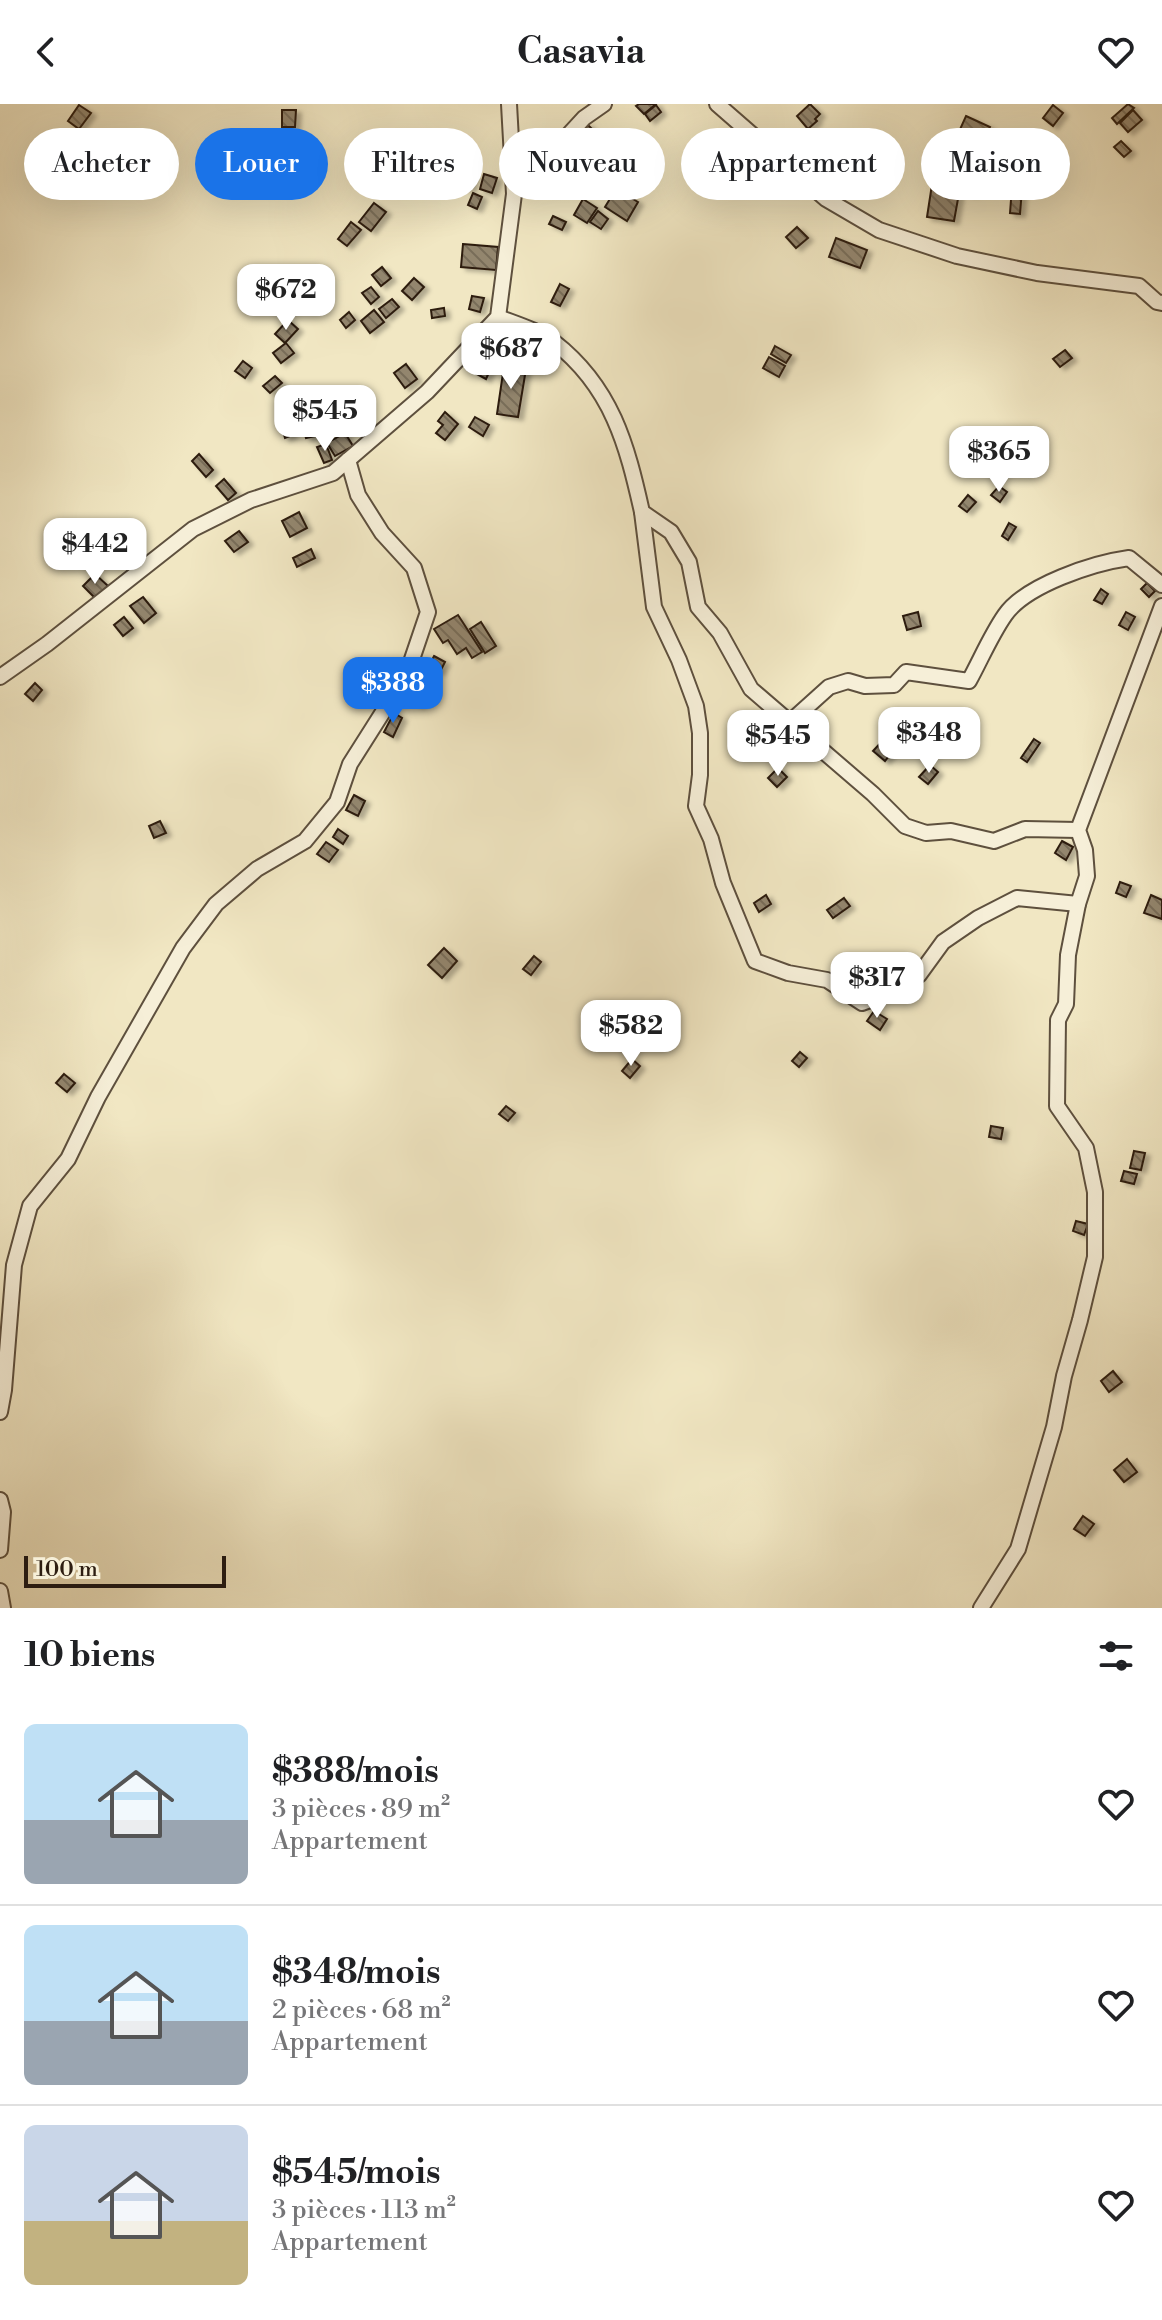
<!DOCTYPE html>
<html lang="fr">
<meta charset="utf-8">
<style>
body{margin:0;font-family:"Libre Bodoni",serif;background:#f2f2f2;color:#202124;height:100vh;display:flex;flex-direction:column;font-size:30px;white-space:nowrap}
*{box-sizing:border-box;margin:0}
p{font-size:26px;color:#757577}
.icon{flex:none;width:44px;height:44px;fill:none;stroke:currentColor;stroke-width:2;stroke-linecap:round;stroke-linejoin:round}
.map{position:relative;height:1504px;overflow:hidden}
.details{display:flex;flex-direction:column;background:#fff;flex:1}
.details>*{flex:none}
.banner{position:absolute;left:24px;top:24px;width:1114px;height:72px;display:flex;gap:16px}
.scale{position:absolute;left:24px;bottom:20px;width:202px;box-sizing:border-box;padding-left:8px;border:4px solid #2d1d11;border-top:0;font-size:22px;line-height:28px;white-space:nowrap;color:#2d1d11;-webkit-text-stroke:6px #f6efd8;paint-order:stroke}
.price{position:absolute;translate:-50% -68px;padding:0 18px;border-radius:16px;background:#fff;color:#222;font-size:26px;line-height:52px;filter:drop-shadow(0 2px 4px #0008)}
.price::after{content:'';position:absolute;left:50%;top:48px;width:24px;height:18px;margin-left:-12px;background:inherit;clip-path:polygon(0 0,100% 0,50% 100%)}
.price.selected{background:#1a73e8;color:#fff}
ul{padding:0;list-style:none}
li{display:flex;align-items:center;gap:24px;height:200px;padding:0 24px}
li+li{border-top:2px solid #e0e0e0}
li span{display:grid;place-items:center;flex:none;width:224px;height:160px;border-radius:12px;color:#555}
li>.icon{margin-inline-start:auto}
span .icon{width:96px;height:96px;fill:#fffc;stroke-width:1}
li b{font-size:34px}
h2{display:flex;justify-content:space-between;align-items:center;height:96px;padding:0 24px;font-size:34px}
.chip{padding:0 28px;border-radius:36px;background:#fff;box-shadow:0 8px 32px #0002;font-size:28px;line-height:72px}
.chip.selected{background:#1a73e8;color:#fff}
header{display:flex;justify-content:space-between;align-items:center;height:104px;padding:0 24px;background:#fff;font-size:36px;font-weight:800}
.map>svg:first-child{display:block}
.building{fill:url(#building-back-hatch);stroke:#2d1d11;stroke-width:2;filter:url(#shadow)}
.lines{fill:none;stroke-linecap:round;stroke-linejoin:round}
.minor-casing{stroke:#5e503e;stroke-width:18}
.minor{stroke:#f6efd8;stroke-width:14}
</style>
<header><svg class="icon" aria-label="back" viewBox="0 0 24 24"><path d="M15 5l-7 7 7 7"/></svg>Casavia<svg class="icon" aria-label="heart" viewBox="0 0 24 24"><path d="M12 20l-8-8c-3-5 5-10 8-4 3-6 11-1 8 4z"/></svg></header>
<div class="map">
<svg width="1162" height="1504" viewBox="0 0 1162 1504">
<defs>
<pattern id="building-back-hatch" width="6" height="6" patternUnits="userSpaceOnUse" patternTransform="scale(2)"><rect width="6" height="6" fill="#93866e"/><path d="M-1 5l2 2M0 0l6 6M5-1l2 2" fill="none" stroke="#786d59"/></pattern>
<filter id="shadow"><feDropShadow dx="5" dy="3" stdDeviation="2" flood-color="#0004"/></filter>
</defs>
<rect width="100%" height="100%" fill="#f1e7c3"/>
<filter id="stains"><feTurbulence type="fractalNoise" baseFrequency=".0025" numOctaves="4"/><feColorMatrix values="0 0 0 0 .2 0 0 0 0 .09 0 0 0 0 .02 0 0 0 .5 -.17"/></filter>
<radialGradient id="worn" r=".72"><stop offset=".6" stop-color="#630" stop-opacity="0"/><stop offset="1" stop-color="#630" stop-opacity=".3"/></radialGradient>
<g class="building">
<path d="M 639,0 L 656,0 L 644,10 L 636,2 Z"/>
<path d="M 810,0 L 820,10 L 815,15 L 817,17 L 808,25 L 797,12 Z"/>
<path d="M 1128,0 L 1134,4 L 1117,20 L 1112,14 Z"/>
<path d="M 79,1 L 91,9 L 79,25 L 68,17 Z"/>
<path d="M 656,1 L 661,8 L 650,17 L 645,10 Z"/>
<path d="M 1053,1 L 1063,9 L 1053,22 L 1043,14 Z"/>
<path d="M 282,6 L 296,6 L 295,23 L 282,23 Z"/>
<path d="M 1133,6 L 1142,16 L 1128,28 L 1120,19 Z"/>
<path d="M 966,12 L 990,23 L 977,52 L 953,41 Z"/>
<path d="M 587,20 L 594,27 L 586,35 L 579,28 Z"/>
<path d="M 818,37 L 833,58 L 820,67 L 804,46 Z"/>
<path d="M 1121,37 L 1131,47 L 1124,53 L 1114,43 Z"/>
<path d="M 851,44 L 862,59 L 846,70 L 836,55 Z"/>
<path d="M 465,67 L 475,71 L 470,85 L 460,82 Z"/>
<path d="M 484,70 L 497,74 L 492,89 L 480,85 Z"/>
<path d="M 933,74 L 961,78 L 954,117 L 927,113 Z"/>
<path d="M 978,75 L 987,76 L 985,88 L 976,87 Z"/>
<path d="M 964,79 L 975,80 L 973,90 L 962,88 Z"/>
<path d="M 1012,83 L 1022,85 L 1020,110 L 1010,109 Z"/>
<path d="M 616,85 L 638,98 L 627,117 L 605,103 Z"/>
<path d="M 473,89 L 482,93 L 477,105 L 468,101 Z"/>
<path d="M 583,95 L 597,104 L 587,119 L 574,111 Z"/>
<path d="M 374,99 L 386,108 L 371,127 L 359,118 Z"/>
<path d="M 598,107 L 608,115 L 601,125 L 590,118 Z"/>
<path d="M 553,112 L 566,118 L 562,126 L 549,120 Z"/>
<path d="M 351,118 L 361,126 L 347,142 L 338,135 Z"/>
<path d="M 797,123 L 808,134 L 796,144 L 786,133 Z"/>
<path d="M 836,134 L 867,146 L 860,164 L 829,153 Z"/>
<path d="M 463,140 L 498,143 L 496,166 L 461,163 Z"/>
<path d="M 382,163 L 391,174 L 381,182 L 372,171 Z"/>
<path d="M 414,174 L 424,183 L 412,196 L 402,187 Z"/>
<path d="M 560,180 L 569,185 L 560,202 L 551,198 Z"/>
<path d="M 371,183 L 379,193 L 371,200 L 362,189 Z"/>
<path d="M 472,192 L 484,194 L 480,208 L 469,205 Z"/>
<path d="M 392,195 L 399,203 L 386,214 L 379,205 Z"/>
<path d="M 444,204 L 445,212 L 432,214 L 431,206 Z"/>
<path d="M 374,206 L 384,218 L 370,229 L 361,217 Z"/>
<path d="M 349,208 L 355,216 L 346,224 L 340,216 Z"/>
<path d="M 288,216 L 298,225 L 285,239 L 275,230 Z"/>
<path d="M 286,239 L 294,249 L 281,259 L 273,249 Z"/>
<path d="M 775,242 L 791,251 L 786,259 L 771,250 Z"/>
<path d="M 1065,246 L 1072,254 L 1060,263 L 1053,255 Z"/>
<path d="M 769,253 L 785,262 L 779,273 L 763,264 Z"/>
<path d="M 243,257 L 252,264 L 245,274 L 235,267 Z"/>
<path d="M 481,257 L 492,262 L 486,275 L 475,269 Z"/>
<path d="M 406,260 L 417,275 L 405,284 L 394,269 Z"/>
<path d="M 504,262 L 526,265 L 518,313 L 497,310 Z"/>
<path d="M 275,272 L 282,279 L 270,289 L 263,282 Z"/>
<path d="M 445,308 L 458,320 L 445,336 L 436,329 L 443,321 L 438,317 Z"/>
<path d="M 315,313 L 320,331 L 306,334 L 301,317 Z"/>
<path d="M 475,313 L 489,321 L 483,332 L 469,323 Z"/>
<path d="M 289,319 L 293,331 L 285,334 L 281,321 Z"/>
<path d="M 345,329 L 353,342 L 335,352 L 327,339 Z"/>
<path d="M 326,340 L 332,356 L 324,359 L 317,343 Z"/>
<path d="M 199,350 L 213,366 L 206,373 L 192,357 Z"/>
<path d="M 224,375 L 236,389 L 228,396 L 216,382 Z"/>
<path d="M 999,382 L 1007,388 L 1000,398 L 991,391 Z"/>
<path d="M 968,391 L 976,398 L 967,408 L 959,402 Z"/>
<path d="M 299,408 L 307,424 L 290,433 L 282,417 Z"/>
<path d="M 1009,419 L 1016,423 L 1008,436 L 1002,432 Z"/>
<path d="M 239,427 L 248,438 L 234,448 L 225,437 Z"/>
<path d="M 311,445 L 315,454 L 297,463 L 293,454 Z"/>
<path d="M 95,470 L 108,482 L 95,494 L 83,482 Z"/>
<path d="M 1147,479 L 1155,487 L 1149,493 L 1141,485 Z"/>
<path d="M 1101,485 L 1108,490 L 1102,500 L 1094,496 Z"/>
<path d="M 143,493 L 156,509 L 144,519 L 130,502 Z"/>
<path d="M 918,508 L 921,522 L 907,526 L 903,512 Z"/>
<path d="M 1126,508 L 1135,513 L 1128,526 L 1119,521 Z"/>
<path d="M 458,511 L 482,548 L 472,554 L 466,544 L 457,550 L 448,536 L 443,539 L 434,525 Z"/>
<path d="M 124,513 L 133,524 L 123,532 L 114,521 Z"/>
<path d="M 481,518 L 496,542 L 485,549 L 470,525 Z"/>
<path d="M 434,552 L 445,558 L 440,568 L 429,562 Z"/>
<path d="M 35,579 L 42,586 L 33,597 L 25,590 Z"/>
<path d="M 414,585 L 425,592 L 419,601 L 408,595 Z"/>
<path d="M 394,609 L 402,614 L 393,633 L 384,628 Z"/>
<path d="M 885,634 L 896,643 L 885,657 L 873,647 Z"/>
<path d="M 1034,635 L 1040,639 L 1027,658 L 1021,654 Z"/>
<path d="M 930,661 L 938,668 L 928,680 L 919,673 Z"/>
<path d="M 778,664 L 787,673 L 777,683 L 768,674 Z"/>
<path d="M 354,691 L 365,697 L 358,712 L 346,706 Z"/>
<path d="M 160,717 L 166,729 L 154,734 L 149,722 Z"/>
<path d="M 338,725 L 348,732 L 343,740 L 333,733 Z"/>
<path d="M 1062,737 L 1073,743 L 1066,756 L 1055,749 Z"/>
<path d="M 326,738 L 338,746 L 329,758 L 317,750 Z"/>
<path d="M 1120,778 L 1131,782 L 1126,793 L 1116,789 Z"/>
<path d="M 766,791 L 771,800 L 759,808 L 754,799 Z"/>
<path d="M 1151,791 L 1162,796 L 1162,815 L 1144,809 Z"/>
<path d="M 844,794 L 850,802 L 833,814 L 827,806 Z"/>
<path d="M 444,844 L 457,857 L 442,874 L 428,861 Z"/>
<path d="M 534,852 L 541,858 L 531,871 L 523,865 Z"/>
<path d="M 891,855 L 897,863 L 884,872 L 878,865 Z"/>
<path d="M 874,907 L 887,915 L 880,926 L 867,917 Z"/>
<path d="M 800,948 L 807,954 L 799,963 L 792,957 Z"/>
<path d="M 632,955 L 640,962 L 630,974 L 622,967 Z"/>
<path d="M 64,970 L 75,979 L 67,988 L 56,979 Z"/>
<path d="M 506,1002 L 515,1009 L 508,1017 L 499,1010 Z"/>
<path d="M 991,1022 L 1003,1024 L 1001,1035 L 989,1033 Z"/>
<path d="M 1134,1047 L 1145,1049 L 1141,1066 L 1130,1064 Z"/>
<path d="M 1124,1067 L 1137,1070 L 1134,1080 L 1121,1077 Z"/>
<path d="M 1076,1117 L 1088,1120 L 1084,1131 L 1073,1127 Z"/>
<path d="M 1113,1267 L 1122,1278 L 1109,1288 L 1101,1277 Z"/>
<path d="M 1127,1355 L 1137,1368 L 1124,1378 L 1114,1366 Z"/>
<path d="M 1083,1412 L 1094,1420 L 1085,1432 L 1074,1425 Z"/>
</g>
<g class="lines">
<defs>
<g id="minor">
<path d="M 509,0 L 514,90"/>
<path d="M 717,0 L 826,95 L 879,126 L 957,152 L 1037,169 L 1139,182 L 1157,198 L 1162,199"/>
<path d="M 498,213 C 516,220 539,227 554,238 C 612,283 627,341 642,408 L 671,428 L 689,458 L 698,503 L 720,529 L 751,585 L 873,690 L 905,722 L 926,729 L 951,727 L 994,737 L 1025,725 L 1078,726"/>
<path d="M 642,408 L 654,503 L 679,556 L 696,602 L 700,629 L 700,671 L 696,702 L 711,735 L 723,779 L 755,857 L 788,869 L 827,876 L 862,899 L 892,888 L 919,871 L 943,838 L 978,814 L 1017,794 L 1078,800"/>
<path d="M 0,573 L 47,540 L 193,425 L 251,396 L 333,369 L 427,288 L 498,213 L 514,90 L 584,14 L 604,0"/>
<path d="M 789,619 L 829,583 L 848,577 L 865,582 L 894,581 L 906,568 L 969,577 C 981,555 991,531 1005,511 C 1026,481 1093,459 1129,454 L 1162,481"/>
<path d="M 0,1308 L 4,1286 L 14,1161 L 30,1102 L 68,1055 L 98,993 L 183,844 L 216,800 L 257,765 L 305,737 L 337,698 L 350,660 L 407,570 L 428,508 L 414,464 L 382,429 L 358,391 L 348,356"/>
<path d="M 0,1396 L 3,1408 L 0,1446"/>
<path d="M 0,1487 L 3,1504"/>
<path d="M 981,1504 L 1018,1445 L 1054,1323 L 1064,1272 L 1080,1216 L 1095,1153 L 1095,1088 L 1086,1044 L 1057,1002 L 1058,916 L 1066,900 L 1068,851 L 1078,800 L 1087,772 L 1085,746 L 1078,726 L 1162,502"/>
</g>
</defs>
<use href="#minor" class="minor-casing"/>
<use href="#minor" class="minor"/>
</g>
<rect width="100%" height="100%" filter="url(#stains)"/>
<rect width="100%" height="100%" fill="url(#worn)"/>
</svg>
<div class="scale">100 m</div>
<b class="price" style="left:286px;top:228px">$672</b>
<b class="price" style="left:511px;top:287px">$687</b>
<b class="price" style="left:325px;top:349px">$545</b>
<b class="price" style="left:999px;top:390px">$365</b>
<b class="price" style="left:95px;top:482px">$442</b>
<b class="price selected" style="left:393px;top:621px">$388</b>
<b class="price" style="left:929px;top:671px">$348</b>
<b class="price" style="left:778px;top:674px">$545</b>
<b class="price" style="left:877px;top:916px">$317</b>
<b class="price" style="left:631px;top:964px">$582</b>
<div class="banner">
<a class="chip">Acheter</a>
<a class="chip selected">Louer</a>
<a class="chip">Filtres</a>
<a class="chip">Nouveau</a>
<a class="chip">Appartement</a>
<a class="chip">Maison</a>
</div>
</div>
<section class="details">
<h2>10 biens<svg class="icon" aria-label="filters" viewBox="0 0 24 24"><path d="M4 7h16M4 17h16"/><circle cx="9" cy="7" r="2"/><circle cx="15" cy="17" r="2"/></svg></h2>
<ul>
<li><span style="background:linear-gradient(#bfe0f5 60%,#9aa5b1 0)"><svg class="icon" aria-label="home" viewBox="0 0 24 24"><path d="M3 11l9-7 9 7M6 9v11h12V9"/></svg></span><div><b>$388/mois</b><p>3 pièces · 89 m²</p><p>Appartement</p></div><svg class="icon" aria-label="heart" viewBox="0 0 24 24"><path d="M12 20l-8-8c-3-5 5-10 8-4 3-6 11-1 8 4z"/></svg></li>
<li><span style="background:linear-gradient(#bfe0f5 60%,#9aa5b1 0)"><svg class="icon" aria-label="home" viewBox="0 0 24 24"><path d="M3 11l9-7 9 7M6 9v11h12V9"/></svg></span><div><b>$348/mois</b><p>2 pièces · 68 m²</p><p>Appartement</p></div><svg class="icon" aria-label="heart" viewBox="0 0 24 24"><path d="M12 20l-8-8c-3-5 5-10 8-4 3-6 11-1 8 4z"/></svg></li>
<li><span style="background:linear-gradient(#c9d6e8 60%,#c2b280 0)"><svg class="icon" aria-label="home" viewBox="0 0 24 24"><path d="M3 11l9-7 9 7M6 9v11h12V9"/></svg></span><div><b>$545/mois</b><p>3 pièces · 113 m²</p><p>Appartement</p></div><svg class="icon" aria-label="heart" viewBox="0 0 24 24"><path d="M12 20l-8-8c-3-5 5-10 8-4 3-6 11-1 8 4z"/></svg></li>
</ul>
</section>
